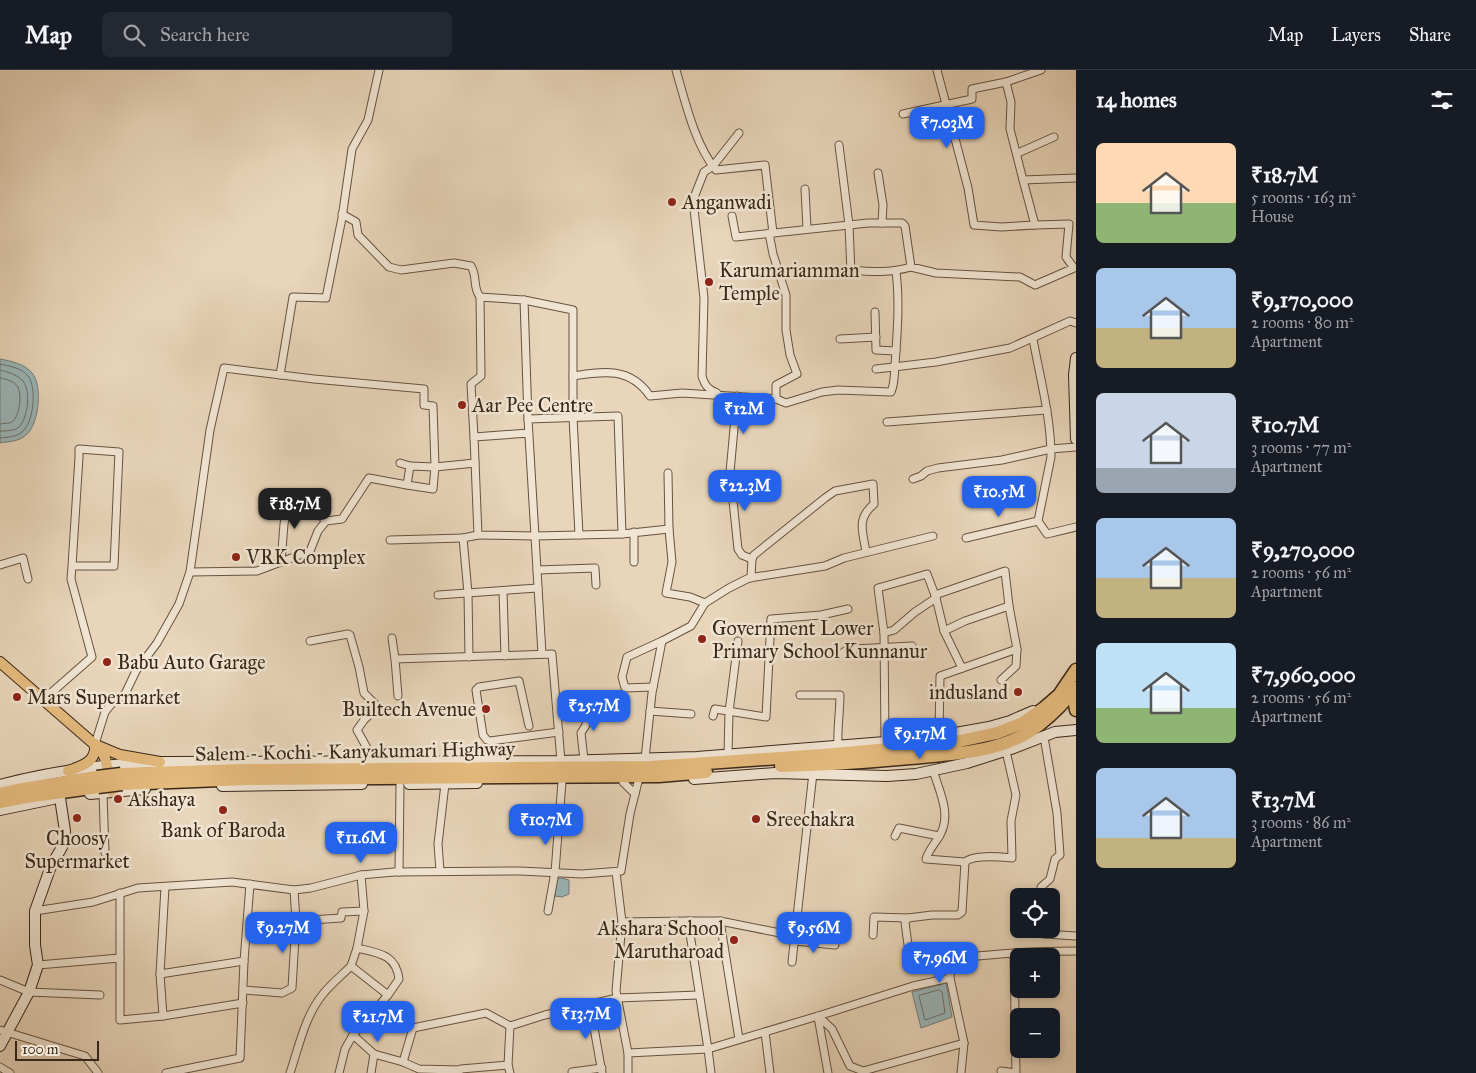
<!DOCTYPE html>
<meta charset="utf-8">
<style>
body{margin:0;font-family:"IM FELL Great Primer",serif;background:#242831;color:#f1f3f6;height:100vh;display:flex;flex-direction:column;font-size:19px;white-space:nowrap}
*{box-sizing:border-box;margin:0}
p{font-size:16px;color:#9ea1a6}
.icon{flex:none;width:28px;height:28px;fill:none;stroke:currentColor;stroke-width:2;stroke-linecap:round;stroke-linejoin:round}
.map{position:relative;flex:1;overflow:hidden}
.sheet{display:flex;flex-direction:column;background:#171b24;width:400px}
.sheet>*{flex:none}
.fabs{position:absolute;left:1010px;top:818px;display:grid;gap:10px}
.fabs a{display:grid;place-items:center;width:50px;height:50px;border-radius:8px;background:#171b24;box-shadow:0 2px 8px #0003;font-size:25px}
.scale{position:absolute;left:15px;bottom:12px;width:84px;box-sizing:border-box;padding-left:5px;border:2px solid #3b2818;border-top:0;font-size:14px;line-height:18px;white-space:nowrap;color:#3b2818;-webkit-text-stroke:4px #f0e4d2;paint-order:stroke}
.price{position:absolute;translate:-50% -42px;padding:0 11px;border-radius:10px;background:#2563eb;color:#fff;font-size:16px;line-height:32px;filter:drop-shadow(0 1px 2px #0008)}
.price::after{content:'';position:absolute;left:50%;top:30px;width:15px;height:11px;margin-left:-8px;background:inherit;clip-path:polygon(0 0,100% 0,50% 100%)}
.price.active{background:#222;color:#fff}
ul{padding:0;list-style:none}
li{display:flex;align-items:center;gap:15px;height:125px;padding:0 20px}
li span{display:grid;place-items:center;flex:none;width:140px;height:100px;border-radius:8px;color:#555}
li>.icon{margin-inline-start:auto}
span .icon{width:60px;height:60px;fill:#fffc;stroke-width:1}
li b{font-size:21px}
h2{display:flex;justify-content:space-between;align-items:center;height:60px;padding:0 20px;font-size:21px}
header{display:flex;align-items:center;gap:30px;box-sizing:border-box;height:70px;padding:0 25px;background:#171b24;border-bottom:1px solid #363941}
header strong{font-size:24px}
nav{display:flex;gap:28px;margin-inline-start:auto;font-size:18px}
.search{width:350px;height:45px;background:#242831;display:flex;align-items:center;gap:12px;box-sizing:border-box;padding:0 18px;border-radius:8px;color:#9ea1a6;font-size:19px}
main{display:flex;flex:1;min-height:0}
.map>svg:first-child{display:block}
.water{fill:#9ab6b9;stroke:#747d79}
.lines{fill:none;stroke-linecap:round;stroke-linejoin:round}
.shore{stroke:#6a6f68;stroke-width:1}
.street-casing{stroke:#665340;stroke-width:9}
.secondary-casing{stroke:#3b2818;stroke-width:12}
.primary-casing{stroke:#3b2818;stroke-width:12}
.highway-casing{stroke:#3b2818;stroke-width:15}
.street{stroke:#f0e4d2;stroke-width:7}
.secondary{stroke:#f0e4d2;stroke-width:10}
.primary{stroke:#e4ba7d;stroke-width:10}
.highway{stroke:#e4ba7d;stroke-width:12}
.highway-bridge-casing{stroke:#3b2818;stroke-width:15;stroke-linecap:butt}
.highway-bridge{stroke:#e4ba7d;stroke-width:12}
.poi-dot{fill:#8f2418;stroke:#f0e4d2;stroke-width:2}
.labels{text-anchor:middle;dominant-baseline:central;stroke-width:5;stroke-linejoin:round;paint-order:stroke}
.poi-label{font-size:20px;fill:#3b2818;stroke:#f0e4d2;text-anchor:start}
.street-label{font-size:20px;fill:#3b2818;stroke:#f0e4d2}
</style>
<header>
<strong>Map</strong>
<div class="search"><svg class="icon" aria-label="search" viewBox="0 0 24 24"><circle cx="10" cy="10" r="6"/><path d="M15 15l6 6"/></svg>Search here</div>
<nav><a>Map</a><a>Layers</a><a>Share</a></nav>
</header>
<main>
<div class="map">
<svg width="1076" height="1003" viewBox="0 0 1076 1003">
<rect width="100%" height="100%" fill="#e8d5ba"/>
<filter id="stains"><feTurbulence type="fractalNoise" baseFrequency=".004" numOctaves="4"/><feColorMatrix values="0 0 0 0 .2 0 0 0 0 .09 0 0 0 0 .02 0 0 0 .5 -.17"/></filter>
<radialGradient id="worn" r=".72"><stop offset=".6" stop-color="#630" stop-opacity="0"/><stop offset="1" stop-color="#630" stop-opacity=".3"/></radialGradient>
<g class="water">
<path d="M 0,289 C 11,291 25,294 32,303 C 43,315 39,355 26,365 C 18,372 10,371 0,373 Z"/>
<path d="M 562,808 L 569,810 L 569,824 L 562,827 L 555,826 L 556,809 Z"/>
<path d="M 946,913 L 952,947 L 921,958 L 912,922 Z"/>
</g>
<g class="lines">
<g class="shore">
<path d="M 0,294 C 9,296 22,298 28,306 C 37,318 34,352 22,362 C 16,367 8,367 0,368"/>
<path d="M 0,300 C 8,302 15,304 21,309 C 32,318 28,348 19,357 C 14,361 6,361 0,361"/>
<path d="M 0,308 C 6,309 14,311 18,317 C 22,325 20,346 12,352 C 9,354 4,353 0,354"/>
<path d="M 939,920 L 942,922 L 945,943 L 925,950 L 919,926 Z"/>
</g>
<defs>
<g id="street">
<path d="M 676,0 C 685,31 695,75 716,100 L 765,95 L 773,163"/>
<path d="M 937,0 L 968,118 L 974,155 L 1001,157 L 1035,155"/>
<path d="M 1006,12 L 1041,0"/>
<path d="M 903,44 L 972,29 L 972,19 L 1006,12 L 1011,32 L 1010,59 L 1023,110 L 1076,108"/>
<path d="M 839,75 L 849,155 L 851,203"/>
<path d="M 1018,83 L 1054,67"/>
<path d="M 878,103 L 883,135 L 882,153"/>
<path d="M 805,119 L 807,159"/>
<path d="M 342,144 L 356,152 L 358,165 L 389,197 L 401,200 L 454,193 L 471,196 C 478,208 472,216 480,227"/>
<path d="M 732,146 L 736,167 L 868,153 L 902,153 L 905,156 L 911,197 L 936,203 L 1020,207 L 1035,215 L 1074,198 L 1066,187 L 1069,154 L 1035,155 L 1023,110"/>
<path d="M 851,200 C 872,202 890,203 911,197"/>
<path d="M 524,230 L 573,240 L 573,347 L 579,465"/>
<path d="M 875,242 L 876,280 L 896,281"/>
<path d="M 840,269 L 876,267"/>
<path d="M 1033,269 C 1040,308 1051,347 1051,387 L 1038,451 L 1047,464 L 1076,457"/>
<path d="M 876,299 L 936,292 L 1010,278 L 1070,251 L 1076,253"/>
<path d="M 280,305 L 293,227 L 326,228 L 342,148 L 352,79 L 368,50 L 379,0"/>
<path d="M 573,306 C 604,301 630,297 650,326 L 682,323 L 776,329 L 776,315 L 797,304 L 790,285 L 786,260 L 786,225 L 773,184 L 769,163"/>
<path d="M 717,323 C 708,319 705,316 702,306 L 704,228 L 693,130 L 704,102 L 713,96 L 739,63"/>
<path d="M 737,326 L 730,402 L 738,479 L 742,485 L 752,489"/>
<path d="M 776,329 L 786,333 L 822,322 L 838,320 L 891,322 C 895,313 894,305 895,295 C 897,265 900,232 896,202"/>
<path d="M 887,352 L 1047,340"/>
<path d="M 529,363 L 474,367 L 478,465 L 535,466 L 622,464 L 618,346 L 528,349 L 542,584"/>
<path d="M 474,367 L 471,314 L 481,306 L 480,227 L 524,230 L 528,349"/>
<path d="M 400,393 L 410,396"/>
<path d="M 913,409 L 921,406 L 927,401 L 938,398 L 1002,390 L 1051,379 L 1076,377"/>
<path d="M 669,459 L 672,492 L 666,523 L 690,527 L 705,533"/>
<path d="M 622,464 L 669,459 L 668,403"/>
<path d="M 966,468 L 1038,451"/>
<path d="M 390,470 L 463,468"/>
<path d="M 281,492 L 284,454 L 287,438 L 298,423 L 326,451"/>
<path d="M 634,492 L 634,462"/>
<path d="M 0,495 L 23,488 L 28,509"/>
<path d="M 537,500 L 595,498 L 596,515"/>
<path d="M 190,502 L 257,501 L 310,481 L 318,461 L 326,451 L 342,449 L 369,408 L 407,415 L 410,396 L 435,397 L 475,393"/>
<path d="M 751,508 L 752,489 L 754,485 L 825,428 L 835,421 L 873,414 L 874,434 C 856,449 863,462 866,482"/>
<path d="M 503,521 L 505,586"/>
<path d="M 438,525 L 538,518"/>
<path d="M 935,525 L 1005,501 L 1009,536"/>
<path d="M 944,561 L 965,551 L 1009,536 L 1017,579 L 1016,596 L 1001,610"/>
<path d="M 884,563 L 894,560 L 915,542 L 936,528"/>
<path d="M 392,568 L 395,589"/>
<path d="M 310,571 L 348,564 L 350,565 L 359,597 L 364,623 L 378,637 L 364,650 L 357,660 L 367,678 L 370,691"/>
<path d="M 838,586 L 847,580 L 854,579 L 912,576"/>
<path d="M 469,587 L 468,523 L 463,468 L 478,465"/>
<path d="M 653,617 L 625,618 L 622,607 L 627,587 L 662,571"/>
<path d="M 800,625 L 840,625 C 840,642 837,659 838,676"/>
<path d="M 398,626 L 395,589 L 552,584 L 561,691"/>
<path d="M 43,630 L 92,587 L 71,509 L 72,496 L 79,387 L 79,379 L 119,382 L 114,496 L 72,496"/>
<path d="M 650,641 L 691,644"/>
<path d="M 713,646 L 715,639 L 766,647 L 771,549 L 821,545 L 848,539"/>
<path d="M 529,656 L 519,611 L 479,617 L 476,620 L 483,665 L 487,670 L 490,671 L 559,662"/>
<path d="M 939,666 L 940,606 L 1017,579"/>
<path d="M 885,672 L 884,563 L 878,518 L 927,504 L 936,528 L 944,561 L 962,598"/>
<path d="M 95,674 L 105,642 L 114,631 L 125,624 L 136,601 L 157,573 L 179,534 L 190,502 L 210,360 L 224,298 L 314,309 L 424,319 L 424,335 L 433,336 L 435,397 L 433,419 L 407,415"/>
<path d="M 728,684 L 729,642 L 738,571"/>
<path d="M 645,689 L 652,623 L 662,571 L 691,556 L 705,533 L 729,518 L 749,508 L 825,496 L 844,488 L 933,466"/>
<path d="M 584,690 L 581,663 L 586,655 L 587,636"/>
<path d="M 933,700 C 939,721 952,744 940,765 C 935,774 929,779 926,789 L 965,792"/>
<path d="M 623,712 L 635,724"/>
<path d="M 103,723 L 105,783"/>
<path d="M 895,766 L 899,758 L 939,766"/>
<path d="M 440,801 L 438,774 L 445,714"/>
<path d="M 399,802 L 400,714"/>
<path d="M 616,802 L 622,852 L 688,851"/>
<path d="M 165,817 L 160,904 L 244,891"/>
<path d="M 1041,826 L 1041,817 L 1050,809 L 1055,789 L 1060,785 L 1057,743 L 1044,667"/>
<path d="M 35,841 L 93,832 L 138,818 L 232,812 L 294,820 L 311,818 L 361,805 L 394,802 L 520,801 L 582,804 L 621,801 L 630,744 L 638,712"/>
<path d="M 548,841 L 555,802 L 562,712"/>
<path d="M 296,851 L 341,848 L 342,842 L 364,841"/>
<path d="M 720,851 L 739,969"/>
<path d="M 622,852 L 616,921 L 628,983 L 708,979 L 711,1003"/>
<path d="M 1043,859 L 1044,864 L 1076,866"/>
<path d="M 873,865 L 874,847 L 908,848"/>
<path d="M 795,866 L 720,851 L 688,851 L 708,979 L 818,946 L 913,916 L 950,908"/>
<path d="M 795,871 L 835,875"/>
<path d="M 908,875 L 905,852 L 908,848 L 932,845 L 958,845 L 962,842 L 965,792 C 974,784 1001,787 1012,788 L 1011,751 L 1016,725 L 1006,681"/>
<path d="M 357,878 C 378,883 396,884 399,909 L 388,925"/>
<path d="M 120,888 L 120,823"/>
<path d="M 792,892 L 813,703"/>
<path d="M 38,895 L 120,888 L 120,950 L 163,946 L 243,933"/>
<path d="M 351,896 L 357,878 L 364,841 L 361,805"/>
<path d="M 160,904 L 163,946"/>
<path d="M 0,910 L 29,922 L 100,925"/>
<path d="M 244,920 L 282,923 L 292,918 L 296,851 L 294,820"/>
<path d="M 590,935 L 602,1003"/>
<path d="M 818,946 L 832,959 L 850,996 L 863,1001"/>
<path d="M 818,947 L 828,1003"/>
<path d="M 0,960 L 85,986 L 98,1003"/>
<path d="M 765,962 L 770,1003"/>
<path d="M 403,992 L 419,999 L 459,1000"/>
<path d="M 0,997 L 10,1003"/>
<path d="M 1001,1001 L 1016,1003 L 1014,883"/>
<path d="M 459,1002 L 459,1000 L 461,999 L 508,995"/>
<path d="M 572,1002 L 602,998"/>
<path d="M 166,1003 L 240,988 L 244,891 L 250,814"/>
<path d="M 290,1003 C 299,976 305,946 323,924 C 331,914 342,905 351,896 L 388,925 L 353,965 L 374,984 L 403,992 L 413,958 L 486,943 L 510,956 L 545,945 L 617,928 L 699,925"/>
<path d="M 339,1003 L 345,979 L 353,965"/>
<path d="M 371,1003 L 374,984"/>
<path d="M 510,1003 L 508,995 L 510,956"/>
<path d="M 628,1003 L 628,983"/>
<path d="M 864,1003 L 863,1001 L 964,973 L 950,908 L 951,893 C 963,887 976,886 989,885 C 1018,882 1047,881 1076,881"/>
<path d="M 961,1003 L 964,973"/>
</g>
<g id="secondary">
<path d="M 1076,288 L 1074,305 L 1076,369"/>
<path d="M 694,709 L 775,703 L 887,706 L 916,704 L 967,693 L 1014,678 L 1055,662 L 1076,660"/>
<path d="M 409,714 L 477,713"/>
<path d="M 0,715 C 52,701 107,694 160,692 L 561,691 L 697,687 L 885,672 L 939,666 L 989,657 L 1010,651 L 1033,641"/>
<path d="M 222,716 L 362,714"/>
<path d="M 90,724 L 145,719"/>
<path d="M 0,740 L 53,729"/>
<path d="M 0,976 L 29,922 L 38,895 L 35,875 L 35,841 L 51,796 L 62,777 L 65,761 L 60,728"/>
</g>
<g id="primary">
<path d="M 0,592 L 101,680 L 105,688 L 113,722"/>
<path d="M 96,675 L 120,685 L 160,692"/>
<path d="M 68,701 C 82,696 97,692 95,674"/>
</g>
<g id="highway">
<path d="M 1076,624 L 1074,628 L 1076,640"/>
<path d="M 781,696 C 824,695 867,692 910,688 C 950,684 994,683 1029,662 C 1048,650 1062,635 1076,618"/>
<path d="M 121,704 L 242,700 L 651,697 L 822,685 L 946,674 L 997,663 L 1023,653 L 1044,638 L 1059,625 L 1076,600"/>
<path d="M 122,714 L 246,709 L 659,706 L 706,702"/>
<path d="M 0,724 L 17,720 L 97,707"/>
<path d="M 0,732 L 26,727 L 98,717"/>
</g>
</defs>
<use href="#street" class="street-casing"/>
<use href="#secondary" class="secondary-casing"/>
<use href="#primary" class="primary-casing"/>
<use href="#highway" class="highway-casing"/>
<use href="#street" class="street"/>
<use href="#secondary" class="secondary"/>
<use href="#primary" class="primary"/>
<use href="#highway" class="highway"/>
<defs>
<g id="highway-bridge">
<path d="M 97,707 L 121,704"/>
<path d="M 98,717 L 122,714"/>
</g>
</defs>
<use href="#highway-bridge" class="highway-bridge-casing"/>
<use href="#highway-bridge" class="highway-bridge"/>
</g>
<g class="poi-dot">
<circle cx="672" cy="132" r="5"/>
<circle cx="709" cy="212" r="5"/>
<circle cx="462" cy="335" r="5"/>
<circle cx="236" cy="487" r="5"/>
<circle cx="702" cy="569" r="5"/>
<circle cx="107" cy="592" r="5"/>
<circle cx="1018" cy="622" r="5"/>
<circle cx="17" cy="627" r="5"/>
<circle cx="486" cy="639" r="5"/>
<circle cx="118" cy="729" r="5"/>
<circle cx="223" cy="740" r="5"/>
<circle cx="77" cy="748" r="5"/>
<circle cx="756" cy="749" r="5"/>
<circle cx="734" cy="870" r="5"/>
</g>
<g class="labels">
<g class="poi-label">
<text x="682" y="132">Anganwadi</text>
<text x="719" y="200">Karumariamman<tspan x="719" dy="23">Temple</tspan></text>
<text x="472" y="335">Aar Pee Centre</text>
<text x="246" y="487">VRK Complex</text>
<text x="712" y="558">Government Lower<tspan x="712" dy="23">Primary School Kunnanur</tspan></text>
<text x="117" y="592">Babu Auto Garage</text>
<text x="1008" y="622" text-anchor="end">indusland</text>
<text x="27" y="627">Mars Supermarket</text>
<text x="476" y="639" text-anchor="end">Builtech Avenue</text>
<text x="128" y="729">Akshaya</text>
<text x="766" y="749">Sreechakra</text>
<text x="223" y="760" text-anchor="middle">Bank of Baroda</text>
<text x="77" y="768" text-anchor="middle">Choosy<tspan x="77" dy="23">Supermarket</tspan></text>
<text x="724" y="858" text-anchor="end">Akshara School<tspan x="724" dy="23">Marutharoad</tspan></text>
</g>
<g class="street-label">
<text transform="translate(355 681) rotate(-1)">Salem - Kochi - Kanyakumari Highway</text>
</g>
</g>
<rect width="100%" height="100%" filter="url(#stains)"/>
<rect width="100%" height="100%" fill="url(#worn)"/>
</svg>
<div class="fabs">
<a><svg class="icon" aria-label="locate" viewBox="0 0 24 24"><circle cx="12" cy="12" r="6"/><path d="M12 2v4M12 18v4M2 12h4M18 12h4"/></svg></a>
<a>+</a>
<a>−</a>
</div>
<div class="scale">100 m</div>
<b class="price" style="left:947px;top:79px">₹7.03M</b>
<b class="price" style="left:744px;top:365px">₹12M</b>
<b class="price" style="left:745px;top:442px">₹22.3M</b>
<b class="price" style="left:999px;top:448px">₹10.5M</b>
<b class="price active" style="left:295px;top:460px">₹18.7M</b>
<b class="price" style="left:594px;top:662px">₹25.7M</b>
<b class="price" style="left:920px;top:690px">₹9.17M</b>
<b class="price" style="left:546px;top:776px">₹10.7M</b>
<b class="price" style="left:361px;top:794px">₹11.6M</b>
<b class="price" style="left:283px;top:884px">₹9.27M</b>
<b class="price" style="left:814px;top:884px">₹9.56M</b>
<b class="price" style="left:940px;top:914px">₹7.96M</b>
<b class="price" style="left:586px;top:970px">₹13.7M</b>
<b class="price" style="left:378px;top:973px">₹21.7M</b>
</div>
<section class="sheet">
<h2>14 homes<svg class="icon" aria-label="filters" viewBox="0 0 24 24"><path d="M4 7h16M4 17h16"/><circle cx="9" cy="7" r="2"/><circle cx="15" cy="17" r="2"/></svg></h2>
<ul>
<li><span style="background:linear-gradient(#ffd9b3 60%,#8fb573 0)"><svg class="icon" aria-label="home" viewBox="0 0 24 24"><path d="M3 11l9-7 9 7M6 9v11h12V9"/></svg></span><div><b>₹18.7M</b><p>5 rooms · 163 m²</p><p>House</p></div></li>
<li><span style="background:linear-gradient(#a9c7e8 60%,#c2b280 0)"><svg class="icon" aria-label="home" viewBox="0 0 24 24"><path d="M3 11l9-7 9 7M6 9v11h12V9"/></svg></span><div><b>₹9,170,000</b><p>2 rooms · 80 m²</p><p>Apartment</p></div></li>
<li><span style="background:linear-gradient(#c9d6e8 75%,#9aa5b1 0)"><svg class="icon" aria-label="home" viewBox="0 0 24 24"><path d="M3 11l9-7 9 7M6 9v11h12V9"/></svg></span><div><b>₹10.7M</b><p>3 rooms · 77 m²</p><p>Apartment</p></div></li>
<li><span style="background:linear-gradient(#a9c7e8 60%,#c2b280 0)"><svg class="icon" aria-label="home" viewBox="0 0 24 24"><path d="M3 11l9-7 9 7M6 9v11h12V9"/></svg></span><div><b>₹9,270,000</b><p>2 rooms · 56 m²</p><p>Apartment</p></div></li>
<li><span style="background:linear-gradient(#bfe0f5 65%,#8fb573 0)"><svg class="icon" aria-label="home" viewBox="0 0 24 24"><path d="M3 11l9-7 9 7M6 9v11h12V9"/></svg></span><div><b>₹7,960,000</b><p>2 rooms · 56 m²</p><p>Apartment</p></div></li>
<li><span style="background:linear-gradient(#a9c7e8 70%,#c2b280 0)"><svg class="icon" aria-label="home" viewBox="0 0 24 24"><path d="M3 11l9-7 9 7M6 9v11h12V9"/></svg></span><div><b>₹13.7M</b><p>3 rooms · 86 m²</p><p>Apartment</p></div></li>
</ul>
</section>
</main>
